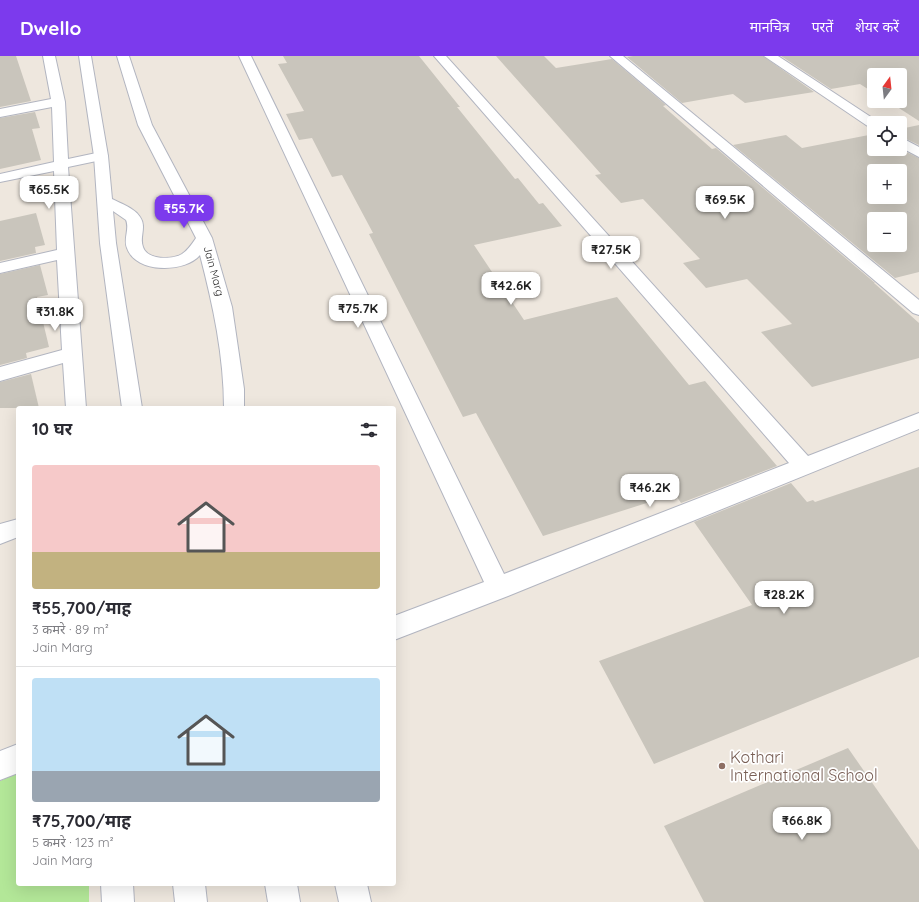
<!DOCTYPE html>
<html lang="hi">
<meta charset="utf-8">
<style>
body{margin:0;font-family:Quicksand,"Noto Sans Devanagari",sans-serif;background:#f7f7f7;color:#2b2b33;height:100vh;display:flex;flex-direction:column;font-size:15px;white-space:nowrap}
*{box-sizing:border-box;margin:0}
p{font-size:13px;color:#7c7c81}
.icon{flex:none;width:22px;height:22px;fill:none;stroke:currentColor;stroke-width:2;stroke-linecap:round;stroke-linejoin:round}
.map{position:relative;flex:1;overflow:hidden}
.side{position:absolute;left:16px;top:350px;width:380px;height:480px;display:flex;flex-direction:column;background:#fff;border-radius:4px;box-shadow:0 4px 16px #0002}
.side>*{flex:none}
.needle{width:26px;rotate:15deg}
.fabs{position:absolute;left:867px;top:12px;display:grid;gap:8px}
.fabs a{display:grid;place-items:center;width:40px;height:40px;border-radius:4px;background:#fff;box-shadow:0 4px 16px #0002;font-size:20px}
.price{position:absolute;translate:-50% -34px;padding:0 9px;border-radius:8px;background:#fff;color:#222;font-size:13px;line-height:26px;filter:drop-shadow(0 1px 2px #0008)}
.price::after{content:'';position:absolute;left:50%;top:24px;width:12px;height:9px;margin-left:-6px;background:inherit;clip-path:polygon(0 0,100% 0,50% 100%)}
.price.current{background:#7c3aed;color:#fff}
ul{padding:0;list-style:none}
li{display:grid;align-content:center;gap:8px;height:212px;padding:0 16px}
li+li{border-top:1px solid #e1e1e2}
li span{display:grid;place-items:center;height:124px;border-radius:4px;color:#555}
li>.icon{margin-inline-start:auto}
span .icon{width:72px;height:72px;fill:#fffc;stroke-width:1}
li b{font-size:17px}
h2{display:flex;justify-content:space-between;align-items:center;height:48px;padding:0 16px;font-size:17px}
header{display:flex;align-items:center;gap:24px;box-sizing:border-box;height:56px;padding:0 20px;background:#7c3aed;color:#fff}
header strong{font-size:19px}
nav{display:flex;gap:22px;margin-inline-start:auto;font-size:14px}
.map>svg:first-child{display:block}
.green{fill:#b3e798}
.building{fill:#c9c5bc;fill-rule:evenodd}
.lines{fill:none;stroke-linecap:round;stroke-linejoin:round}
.street-casing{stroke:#b2b5c0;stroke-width:2}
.secondary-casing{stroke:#b2b5c0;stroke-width:2}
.street{fill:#fff;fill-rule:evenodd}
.secondary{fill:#fff;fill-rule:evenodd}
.education-dot{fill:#8d6e63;stroke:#fff;stroke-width:1.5}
.labels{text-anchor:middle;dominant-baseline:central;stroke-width:3.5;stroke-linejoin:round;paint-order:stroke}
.far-street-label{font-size:11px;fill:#2c2c2c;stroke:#fff}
.near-education-label{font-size:16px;fill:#785e54;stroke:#fff;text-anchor:start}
</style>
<header>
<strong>Dwello</strong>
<nav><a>मानचित्र</a><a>परतें</a><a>शेयर करें</a></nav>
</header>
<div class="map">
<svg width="919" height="846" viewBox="0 0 919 846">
<rect width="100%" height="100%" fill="#eee7de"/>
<path class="green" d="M 18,717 L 18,828 L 89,828 L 89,846 L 0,846 L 0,725 Z"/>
<g class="building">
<path d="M 0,0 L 16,0 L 31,45 L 0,51 Z"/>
<path d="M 283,0 L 419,0 L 460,51 L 457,51 L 515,123 L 518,122 L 539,148 L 543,147 L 562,170 L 474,189 L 524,264 L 617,241 L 689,329 L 705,325 L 777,410 L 681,447 L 675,438 L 543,480 L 476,357 L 463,361 L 369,178 L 373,177 L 342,119 L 332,121 L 312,82 L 299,84 L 286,58 L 304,55 L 278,8 L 287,7 Z"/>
<path d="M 496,0 L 544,0 L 556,12 L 612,3 L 666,49 L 663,50 L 712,93 L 716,92 L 875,227 L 874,227 L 919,267 L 919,302 L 812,331 L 761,276 L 792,268 L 747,223 L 706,232 L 683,207 L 700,203 L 643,143 L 621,147 L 595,119 L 601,118 Z"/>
<path d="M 633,0 L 763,0 L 814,36 L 745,47 L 733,38 L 682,47 L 627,1 Z"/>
<path d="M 781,0 L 919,0 L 919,65 L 888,45 L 900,45 L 900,19 L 874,19 L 874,37 L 860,28 L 831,33 Z"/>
<path d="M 35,56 L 40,72 L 32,73 L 41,104 L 0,113 L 0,62 Z"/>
<path d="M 919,69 L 919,89 L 900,80 L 900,73 Z"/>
<path d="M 874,78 L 874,93 L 900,93 L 919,102 L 919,216 L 895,222 L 733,89 L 786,79 L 802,92 ZM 874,115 L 900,115 L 900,141 L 874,141 ZM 874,163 L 900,163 L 900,189 L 874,189 Z"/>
<path d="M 36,157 L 45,189 L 35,191 L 36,197 L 0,205 L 0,165 Z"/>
<path d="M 40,209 L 48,239 L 37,241 L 49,291 L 26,297 L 27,302 L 0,309 L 0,218 Z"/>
<path d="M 31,318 L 39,352 L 0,352 L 0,326 Z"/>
<path d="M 919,411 L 919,601 L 654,708 L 599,605 L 752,549 L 694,466 L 791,427 L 807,446 L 813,444 L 815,446 Z"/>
<path d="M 848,692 L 919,794 L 919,846 L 704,846 L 664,770 Z"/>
</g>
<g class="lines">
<defs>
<g id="street">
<path d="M 43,0 L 55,0 L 65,46 L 68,103 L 101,96 L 106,97 L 108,100 L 106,103 L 68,111 L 86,352 L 66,352 L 63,307 L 0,325 L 0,311 L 62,294 L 57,204 L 0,217 L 0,207 L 57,194 L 54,115 L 0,126 L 0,118 L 54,106 L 52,51 L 0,61 L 0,53 L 51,43 Z"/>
<path d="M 239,0 L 251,0 L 504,518 L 789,407 L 434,0 L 446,0 L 808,400 L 919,357 L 919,373 L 508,540 L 394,584 L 394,560 L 484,526 Z"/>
<path d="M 610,0 L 623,0 L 919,244 L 919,259 L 913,257 Z"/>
<path d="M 764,0 L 778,0 L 880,67 L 874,67 L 874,72 L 869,71 Z"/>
<path d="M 900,81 L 919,91 L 919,101 L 900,91 Z"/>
<path d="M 18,463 L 18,481 L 0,488 L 0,468 Z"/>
<path d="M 18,688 L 18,717 L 0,724 L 0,695 Z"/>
<path d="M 101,828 L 133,828 L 134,846 L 102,846 Z"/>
<path d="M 335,828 L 367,828 L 371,846 L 339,846 Z"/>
</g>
<g id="secondary">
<path d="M 79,0 L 91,0 L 108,100 L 112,143 C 122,148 134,152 140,161 C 147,171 139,181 143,191 C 147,204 172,204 182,198 C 188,194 192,188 196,182 L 138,69 L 117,0 L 129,0 L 152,69 L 212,182 L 232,251 L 244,333 L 244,352 L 224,352 C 224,300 213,249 200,199 C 185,217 136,218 127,192 C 123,183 130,173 126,164 L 113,155 L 116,187 L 142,352 L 122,352 L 100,187 L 94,100 Z"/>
<path d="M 173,828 L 205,828 L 207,846 L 175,846 Z"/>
<path d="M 265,828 L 297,828 L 300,846 L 268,846 Z"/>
</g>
</defs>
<use href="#street" class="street-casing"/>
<use href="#secondary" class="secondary-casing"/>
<use href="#street" class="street"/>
<use href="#secondary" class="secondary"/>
</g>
<circle class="education-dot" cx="722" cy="710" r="4"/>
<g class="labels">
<g class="far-street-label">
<text transform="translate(214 215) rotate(75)">Jain Marg</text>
</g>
<g class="near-education-label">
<text x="730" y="701">Kothari<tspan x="730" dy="18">International School</tspan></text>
</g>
</g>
</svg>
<div class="fabs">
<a><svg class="needle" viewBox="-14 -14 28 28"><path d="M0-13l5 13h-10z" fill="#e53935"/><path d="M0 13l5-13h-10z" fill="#7c7c81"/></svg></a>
<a><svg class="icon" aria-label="locate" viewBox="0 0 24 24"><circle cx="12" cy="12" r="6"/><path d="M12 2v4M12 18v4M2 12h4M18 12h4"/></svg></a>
<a>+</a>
<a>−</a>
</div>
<b class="price" style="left:49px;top:154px">₹65.5K</b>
<b class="price" style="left:725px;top:164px">₹69.5K</b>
<b class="price current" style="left:184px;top:173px">₹55.7K</b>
<b class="price" style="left:611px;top:214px">₹27.5K</b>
<b class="price" style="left:511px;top:250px">₹42.6K</b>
<b class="price" style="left:358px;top:273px">₹75.7K</b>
<b class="price" style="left:55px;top:276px">₹31.8K</b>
<b class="price" style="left:650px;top:452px">₹46.2K</b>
<b class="price" style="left:784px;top:559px">₹28.2K</b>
<b class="price" style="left:802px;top:785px">₹66.8K</b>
<section class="side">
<h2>10 घर<svg class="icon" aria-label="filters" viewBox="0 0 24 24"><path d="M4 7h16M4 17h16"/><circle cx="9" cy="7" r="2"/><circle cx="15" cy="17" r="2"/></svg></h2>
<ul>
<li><span style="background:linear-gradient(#f6c9c9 70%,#c2b280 0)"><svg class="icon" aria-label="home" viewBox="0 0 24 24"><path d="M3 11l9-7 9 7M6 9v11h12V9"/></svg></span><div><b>₹55,700/माह</b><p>3 कमरे · 89 m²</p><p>Jain Marg</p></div></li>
<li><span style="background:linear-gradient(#bfe0f5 75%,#9aa5b1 0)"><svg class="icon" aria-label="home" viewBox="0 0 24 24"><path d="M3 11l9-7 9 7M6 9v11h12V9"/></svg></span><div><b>₹75,700/माह</b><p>5 कमरे · 123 m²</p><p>Jain Marg</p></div></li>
</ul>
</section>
</div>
